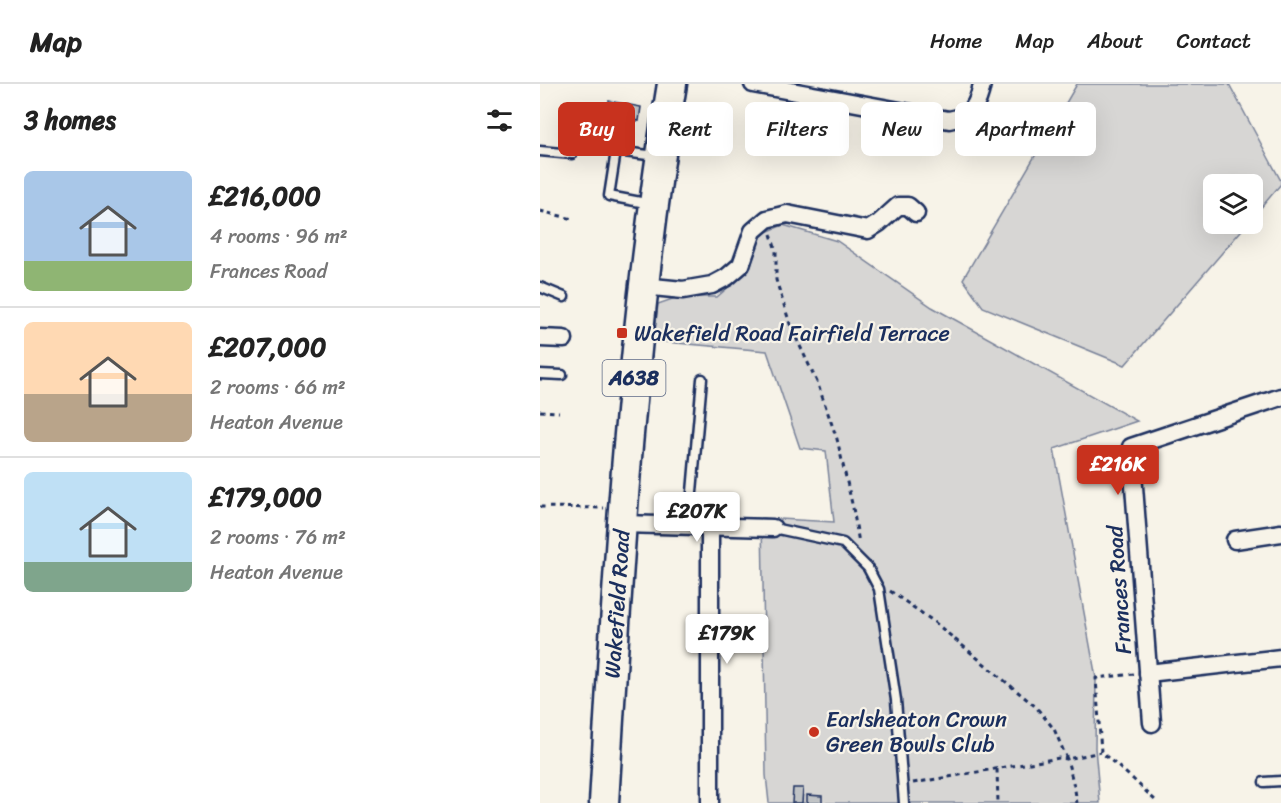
<!DOCTYPE html>
<meta charset="utf-8">
<style>
body{margin:0;font-family:Sriracha,sans-serif;background:#f2f2f2;color:#222;height:100vh;display:flex;flex-direction:column;font-size:22px;white-space:nowrap}
*{box-sizing:border-box;margin:0}
p{font-size:20px;color:#767676}
.icon{flex:none;width:33px;height:33px;fill:none;stroke:currentColor;stroke-width:2;stroke-linecap:round;stroke-linejoin:round}
.map{position:relative;flex:1;overflow:hidden}
.side{display:flex;flex-direction:column;background:#fff;width:540px}
.side>*{flex:none}
.hud{position:absolute;left:18px;top:18px;width:570px;height:54px;display:flex;gap:12px}
.buttons{position:absolute;left:663px;top:90px;display:grid;gap:12px}
.buttons a{display:grid;place-items:center;width:60px;height:60px;border-radius:9px;background:#fff;box-shadow:0 6px 24px #0002;font-size:30px}
.price{position:absolute;translate:-50% -51px;padding:0 14px;border-radius:6px;background:#fff;color:#222;font-size:20px;line-height:39px;filter:drop-shadow(0 2px 3px #0008)}
.price::after{content:'';position:absolute;left:50%;top:36px;width:18px;height:14px;margin-left:-9px;background:inherit;clip-path:polygon(0 0,100% 0,50% 100%)}
.price.current{background:#c8321e;color:#fff}
ul{padding:0;list-style:none}
li{display:flex;align-items:center;gap:18px;height:150px;padding:0 24px}
li+li{border-top:2px solid #e0e0e0}
li span{display:grid;place-items:center;flex:none;width:168px;height:120px;border-radius:9px;color:#555}
li>.icon{margin-inline-start:auto}
span .icon{width:72px;height:72px;fill:#fffc;stroke-width:1}
li b{font-size:26px}
h2{display:flex;justify-content:space-between;align-items:center;height:72px;padding:0 24px;font-size:26px}
.tag{padding:0 21px;border-radius:9px;background:#fff;box-shadow:0 6px 24px #0002;font-size:21px;line-height:54px}
.tag.current{background:#c8321e;color:#fff}
header{display:flex;align-items:center;gap:36px;box-sizing:border-box;height:84px;padding:0 30px;background:#fff;border-bottom:2px solid #e0e0e0}
header strong{font-size:28px}
nav{display:flex;gap:33px;margin-inline-start:auto;font-size:21px}
main{display:flex;flex:1;min-height:0}
.map>svg:first-child{display:block}
.green{fill:#d7d6d4;stroke:#798299;stroke-width:1.5}
.building{fill:#c0c3c5;stroke:#1b2f5e;stroke-width:1.5}
.lines{fill:none;stroke-linecap:round;stroke-linejoin:round}
.service-casing{stroke:#1b2f5e;stroke-width:13}
.minor-casing{stroke:#1b2f5e;stroke-width:21}
.trunk-casing{stroke:#1b2f5e;stroke-width:33}
.path{stroke:#1b2f5e;stroke-width:3;stroke-dasharray:4.5 4.5;stroke-linecap:butt}
.service{stroke:#f7f3e8;stroke-width:8}
.minor{stroke:#f7f3e8;stroke-width:16}
.trunk{stroke:#f7f3e8;stroke-width:28}
.poi-dot{fill:#c8321e;stroke:#f7f3e8;stroke-width:2}
.labels{text-anchor:middle;dominant-baseline:central;stroke-width:4.5;stroke-linejoin:round;paint-order:stroke}
.shield{fill:#f7f3e8;stroke:#5d6a87;stroke-width:1.5}
.shield-label{font-size:21px;font-weight:bold;fill:#1b2f5e}
.poi-label{font-size:22px;fill:#1b2f5e;stroke:#f7f3e8;text-anchor:start}
.street-label{font-size:22px;fill:#1b2f5e;stroke:#f7f3e8}
</style>
<header>
<strong>Map</strong>
<nav><a>Home</a><a>Map</a><a>About</a><a>Contact</a></nav>
</header>
<main>
<section class="side">
<h2>3 homes<svg class="icon" aria-label="filters" viewBox="0 0 24 24"><path d="M4 7h16M4 17h16"/><circle cx="9" cy="7" r="2"/><circle cx="15" cy="17" r="2"/></svg></h2>
<ul>
<li><span style="background:linear-gradient(#a9c7e8 75%,#8fb573 0)"><svg class="icon" aria-label="home" viewBox="0 0 24 24"><path d="M3 11l9-7 9 7M6 9v11h12V9"/></svg></span><div><b>£216,000</b><p>4 rooms · 96 m²</p><p>Frances Road</p></div></li>
<li><span style="background:linear-gradient(#ffd9b3 60%,#b9a48a 0)"><svg class="icon" aria-label="home" viewBox="0 0 24 24"><path d="M3 11l9-7 9 7M6 9v11h12V9"/></svg></span><div><b>£207,000</b><p>2 rooms · 66 m²</p><p>Heaton Avenue</p></div></li>
<li><span style="background:linear-gradient(#bfe0f5 75%,#7fa58c 0)"><svg class="icon" aria-label="home" viewBox="0 0 24 24"><path d="M3 11l9-7 9 7M6 9v11h12V9"/></svg></span><div><b>£179,000</b><p>2 rooms · 76 m²</p><p>Heaton Avenue</p></div></li>
</ul>
</section>
<div class="map">
<svg width="741" height="719" viewBox="0 0 741 719">
<rect width="100%" height="100%" fill="#f7f3e8"/>
<filter id="ink" filterUnits="userSpaceOnUse"><feTurbulence type="fractalNoise" baseFrequency=".0167" numOctaves="2"/><feDisplacementMap in="SourceGraphic" scale="12" xChannelSelector="R" yChannelSelector="G"/><feConvolveMatrix kernelMatrix="1 2 1 2 8 2 1 2 1" color-interpolation-filters="sRGB"/></filter>
<g filter="url(#ink)">
<g class="green">
<path d="M 537,0 L 689,0 L 741,97 L 741,100 L 713,133 L 712,100 L 674,100 L 674,140 L 707,140 L 585,281 L 443,223 L 423,195 Z"/>
<path d="M 243,141 L 297,157 L 392,223 L 597,337 L 514,365 L 556,594 L 555,664 L 560,719 L 229,719 L 226,691 L 222,434 L 294,438 L 286,367 L 260,364 L 227,267 L 114,257 L 118,220 L 138,213 L 177,213 L 211,183 L 219,151 Z"/>
</g>
<g class="building">
<path d="M 69,17 L 101,23 L 99,37 L 67,31 Z"/>
<path d="M 253,704 L 263,704 L 262,719 L 252,719 Z"/>
<path d="M 267,711 L 282,712 L 282,719 L 267,719 Z"/>
</g>
<g class="lines">
<defs>
<g id="service">
<path d="M 0,67 L 32,70"/>
<path d="M 111,120 L 69,112 L 76,67 L 116,72"/>
<path d="M 0,203 L 24,213"/>
<path d="M 0,290 L 22,291"/>
<path d="M 149,442 L 162,295"/>
<path d="M 233,444 L 303,459 L 328,484 L 339,505 L 356,616 L 364,719"/>
<path d="M 724,698 L 741,697"/>
</g>
<g id="minor">
<path d="M 213,0 L 409,36 C 432,32 438,22 442,0"/>
<path d="M 103,202 L 143,206 L 172,201 L 187,193 L 201,181 L 213,147 L 227,135 L 247,130 L 328,146 L 339,139 L 358,122 L 368,122 L 376,129"/>
<path d="M 0,254 L 24,255"/>
<path d="M 82,440 L 233,444"/>
<path d="M 170,442 L 170,719"/>
<path d="M 695,456 L 741,449"/>
<path d="M 608,589 L 741,574"/>
<path d="M 612,639 L 591,363 L 741,313"/>
</g>
<path id="trunk" d="M 64,719 C 78,479 92,238 132,0"/>
</defs>
<use href="#service" class="service-casing"/>
<use href="#minor" class="minor-casing"/>
<use href="#trunk" class="trunk-casing"/>
<g class="path">
<path d="M 0,127 L 33,135"/>
<path d="M 231,150 L 236,167 L 236,196 L 251,243 L 277,298 L 297,355 L 313,424 L 319,459"/>
<path d="M 0,327 L 19,328"/>
<path d="M 0,423 L 64,424"/>
<path d="M 350,507 L 393,537 L 496,623 L 514,645 L 527,675 L 561,668"/>
<path d="M 594,590 L 556,594 L 561,668 L 593,695 L 618,719"/>
<path d="M 457,685 L 458,719"/>
<path d="M 373,699 L 519,674 L 527,675 L 535,706 L 537,719"/>
</g>
<use href="#service" class="service"/>
<use href="#minor" class="minor"/>
<use href="#trunk" class="trunk"/>
</g>
</g>
<g class="poi-dot">
<rect x="76" y="243" width="12" height="12" rx="3"/>
<circle cx="274" cy="648" r="6"/>
</g>
<g class="labels">
<rect class="shield" x="62.5" y="276" width="63" height="36" rx="4.5"/>
<g class="shield-label">
<text x="94" y="294">A638</text>
</g>
<g class="poi-label">
<text x="94" y="249">Wakefield Road Fairfield Terrace</text>
<text x="286" y="635">Earlsheaton Crown<tspan x="286" dy="25">Green Bowls Club</tspan></text>
</g>
<g class="street-label">
<text transform="translate(579 506) rotate(-94)">Frances Road</text>
<text transform="translate(77 520) rotate(-86)">Wakefield Road</text>
</g>
</g>
</svg>
<div class="buttons">
<a><svg class="icon" aria-label="layers" viewBox="0 0 24 24"><path d="M12 4l9 5-9 5-9-5zM3 14l9 5 9-5"/></svg></a>
</div>
<b class="price current" style="left:578px;top:412px">£216K</b>
<b class="price" style="left:157px;top:459px">£207K</b>
<b class="price" style="left:187px;top:581px">£179K</b>
<div class="hud">
<a class="tag current">Buy</a>
<a class="tag">Rent</a>
<a class="tag">Filters</a>
<a class="tag">New</a>
<a class="tag">Apartment</a>
</div>
</div>
</main>
